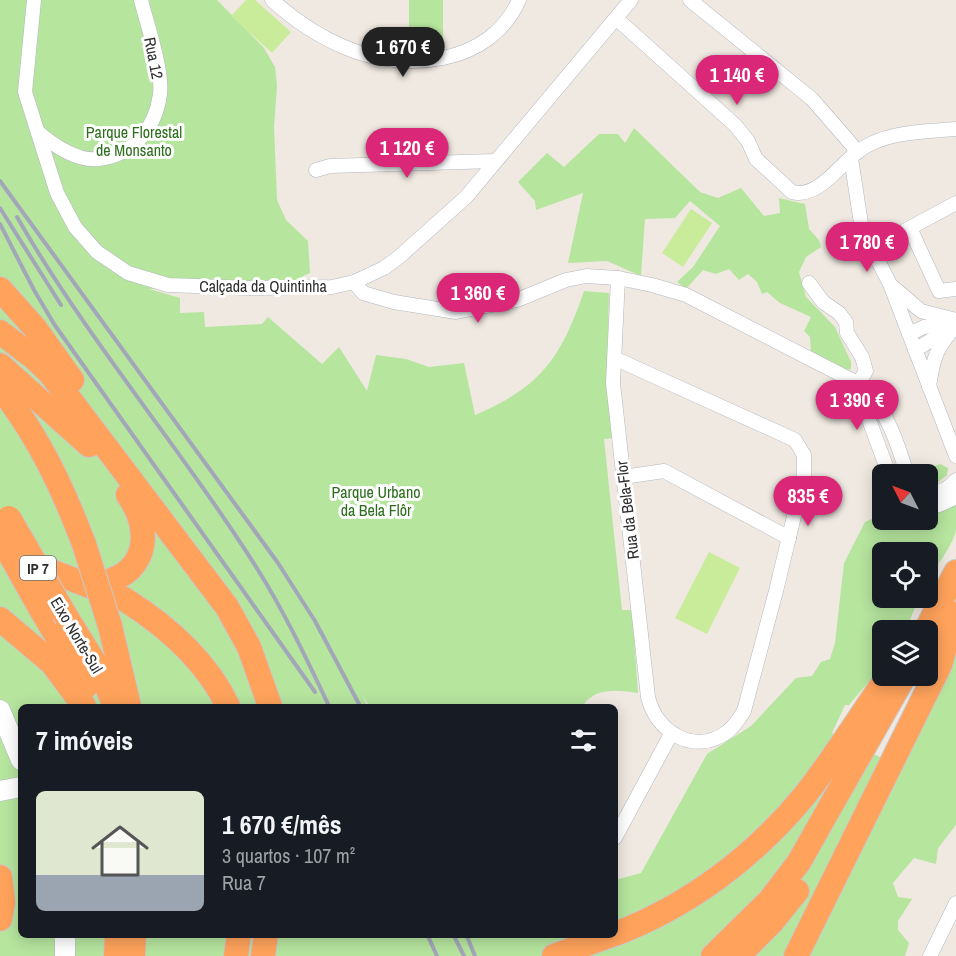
<!DOCTYPE html>
<html lang="pt">
<meta charset="utf-8">
<style>
body{margin:0;font-family:"Archivo Narrow",sans-serif;background:#242831;color:#f1f3f6;height:100vh;display:flex;flex-direction:column;font-size:22px;white-space:nowrap}
*{box-sizing:border-box;margin:0}
p{font-size:20px;color:#9ea1a6}
.icon{flex:none;width:33px;height:33px;fill:none;stroke:currentColor;stroke-width:2;stroke-linecap:round;stroke-linejoin:round}
.map{position:relative;flex:1;overflow:hidden}
.panel{position:absolute;left:18px;top:704px;width:600px;height:234px;display:flex;flex-direction:column;background:#171b24;border-radius:9px;box-shadow:0 3px 15px #0003}
.panel>*{flex:none}
.needle{width:39px;rotate:312deg}
.fabs{position:absolute;left:872px;top:464px;display:grid;gap:12px}
.fabs a{display:grid;place-items:center;width:66px;height:66px;border-radius:9px;background:#171b24;box-shadow:0 3px 15px #0003;font-size:30px}
.price{position:absolute;translate:-50% -51px;padding:0 14px;border-radius:21px;background:#db2777;color:#fff;font-size:20px;line-height:39px;filter:drop-shadow(0 2px 3px #0008)}
.price::after{content:'';position:absolute;left:50%;top:36px;width:18px;height:14px;margin-left:-9px;background:inherit;clip-path:polygon(0 0,100% 0,50% 100%)}
.price.current{background:#222;color:#fff}
ul{padding:0;list-style:none}
li{display:flex;align-items:center;gap:18px;height:150px;padding:0 18px}
li+li{border-top:2px solid #363941}
li span{display:grid;place-items:center;flex:none;width:168px;height:120px;border-radius:9px;color:#555}
li>.icon{margin-inline-start:auto}
span .icon{width:72px;height:72px;fill:#fffc;stroke-width:1}
li b{font-size:26px}
h2{display:flex;justify-content:space-between;align-items:center;height:72px;padding:0 18px;font-size:26px}
.map>svg:first-child{display:block}
.green{fill:#b6e59e}
.pitch{fill:#c9ec9a}
.lines{fill:none;stroke-linecap:round;stroke-linejoin:round}
.street-casing{stroke:#b4b7c1;stroke-width:15}
.secondary-casing{stroke:#b4b7c1;stroke-width:21}
.highway-casing{stroke:#c9c9c9;stroke-width:26}
.street{stroke:#fff;stroke-width:14}
.secondary{stroke:#fff;stroke-width:20}
.highway{stroke:#ffa35c;stroke-width:24}
.rail{stroke:#a3a6b8;stroke-width:4}
.highway-bridge-casing{stroke:#c9c9c9;stroke-width:26;stroke-linecap:butt}
.highway-bridge{stroke:#ffa35c;stroke-width:24}
.labels{text-anchor:middle;dominant-baseline:central;stroke-width:6;stroke-linejoin:round;paint-order:stroke}
.shield{fill:#fff;stroke:#6d6d6d;stroke-width:1.5}
.shield-label{font-size:15px;font-weight:bold;fill:#2e2e2e}
.street-label{font-size:16px;fill:#2e2e2e;stroke:#fff}
.park-label{font-size:16px;fill:#2c6e1b;stroke:#fff}
</style>
<div class="map">
<svg width="956" height="956" viewBox="0 0 956 956">
<rect width="100%" height="100%" fill="#efe9e1"/>
<g class="green">
<path d="M 0,0 L 217,0 L 264,48 L 275,67 L 277,86 L 274,127 L 277,200 L 286,220 L 308,241 L 310,273 L 303,276 L 303,286 L 149,289 L 180,298 L 180,313 L 204,312 L 205,327 L 262,324 L 268,317 L 322,364 L 339,347 L 367,391 L 376,355 L 406,359 L 429,367 L 464,363 L 475,415 C 541,387 561,358 584,291 L 609,293 L 607,380 L 613,438 L 604,439 L 622,610 L 632,610 L 638,693 C 618,690 594,687 583,706 L 369,706 L 363,696 L 367,706 L 21,706 L 21,934 L 615,934 L 615,880 L 641,873 L 707,754 L 751,726 L 796,678 L 812,676 L 821,662 L 830,659 L 835,643 L 844,563 L 865,522 L 882,514 L 882,519 L 927,519 L 927,511 L 956,505 C 956,513 956,521 956,529 C 954,545 935,567 927,582 L 927,552 L 882,552 L 882,597 L 919,597 L 906,630 L 882,630 L 882,666 L 849,705 L 845,705 L 832,733 L 896,765 L 956,642 L 956,825 L 938,848 L 936,864 L 914,858 L 893,883 L 898,897 L 912,899 L 898,921 L 898,930 L 909,943 L 905,956 L 0,956 Z"/>
<rect x="409" y="0" width="34" height="39"/>
<path d="M 634,128 L 700,192 L 718,198 L 741,188 L 764,216 L 780,213 L 779,198 L 805,204 L 809,229 L 819,240 L 821,247 L 806,257 L 799,272 L 806,297 L 835,327 L 851,362 L 851,369 L 847,370 L 811,352 L 810,337 L 804,331 L 811,317 L 780,303 L 767,292 L 762,294 L 757,282 L 748,274 L 739,280 L 729,269 L 716,274 L 703,270 L 686,289 L 677,282 L 693,267 L 720,226 L 690,201 L 675,218 L 645,219 L 641,276 L 607,261 L 568,263 L 583,193 L 536,210 L 535,201 L 518,182 L 547,153 L 564,167 L 599,134 L 618,134 L 625,143 Z"/>
<path d="M 940,464 L 948,468 L 947,475 L 932,487 L 927,486 L 927,474 L 913,474 Z"/>
</g>
<g class="pitch">
<path d="M 246,0 L 255,0 L 291,32 L 272,53 L 231,16 Z"/>
<path d="M 691,209 L 712,223 L 683,267 L 662,253 Z"/>
<path d="M 709,552 L 740,568 L 707,634 L 675,618 Z"/>
</g>
<g class="lines">
<defs>
<g id="street">
<path d="M 34,0 L 25,92 L 57,193 L 75,227 L 97,252 L 128,273 L 168,285 L 248,288 L 332,287 L 354,282 L 384,268 L 399,257 L 466,197 L 631,0"/>
<path d="M 272,0 C 294,20 316,35 344,47 C 404,73 490,66 519,0"/>
<path d="M 690,0 L 812,99 L 858,152"/>
<path d="M 617,19 L 735,125 L 748,141 L 756,159 L 792,192 C 817,199 839,166 857,152 C 885,131 923,132 956,129"/>
<path d="M 38,132 C 53,145 78,162 99,159 C 134,155 156,127 160,94 C 163,71 147,24 141,0"/>
<path d="M 851,158 L 862,230 L 890,284 L 956,456"/>
<path d="M 316,170 L 330,166 L 495,161"/>
<path d="M 910,228 L 939,291 L 956,289"/>
<path d="M 873,248 L 956,203"/>
<path d="M 354,282 L 363,293 L 394,302 L 456,312 L 517,300 L 566,280 L 586,276 L 618,278 L 652,285 L 686,295 L 865,387 C 887,413 897,441 907,474"/>
<path d="M 809,283 L 823,302 L 839,313 L 846,322 L 847,333 L 862,357 L 866,371 L 859,382 L 859,393 L 889,474"/>
<path d="M 893,287 L 921,311 L 956,320"/>
<path d="M 909,334 L 924,327 L 954,322"/>
<path d="M 915,350 L 946,331"/>
<path d="M 614,358 L 795,440 L 804,455 L 804,475 L 776,591 L 744,711 C 739,719 734,727 727,732 C 694,756 656,732 648,697 L 613,383 L 618,278"/>
<path d="M 929,387 C 933,359 936,347 956,326"/>
<path d="M 623,477 L 664,471 L 789,538"/>
<path d="M 927,493 C 939,495 948,489 956,480"/>
<path d="M 927,506 L 939,505 L 956,497"/>
<path d="M 615,838 L 671,734"/>
<path d="M 930,956 L 956,903"/>
</g>
<g id="secondary">
<path d="M 0,710 L 21,760"/>
<path d="M 0,791 L 21,787"/>
<path d="M 65,956 L 65,934"/>
</g>
<g id="highway">
<path d="M 0,289 L 35,328 L 72,380"/>
<path d="M 0,332 L 34,358 L 50,373 L 227,607 L 249,647 L 270,706"/>
<path d="M 0,365 L 89,445"/>
<path d="M 0,387 C 39,438 61,484 84,544"/>
<path d="M 24,561 L 124,599 C 167,626 206,660 228,706"/>
<path d="M 83,583 C 140,587 159,539 128,495"/>
<path d="M 43,613 L 86,686"/>
<path d="M 67,618 L 100,671 L 115,706"/>
<path d="M 0,619 L 52,663 L 84,706"/>
<path d="M 110,626 L 129,706"/>
<path d="M 926,630 L 956,572"/>
<path d="M 0,877 L 3,902 L 0,919"/>
<path d="M 615,934 C 689,906 755,856 805,795 C 835,757 861,715 889,675"/>
<path d="M 116,956 L 117,934"/>
<path d="M 133,956 L 134,934"/>
<path d="M 236,956 L 239,934"/>
<path d="M 263,956 L 266,934"/>
<path d="M 554,956 L 614,934"/>
<path d="M 713,956 L 770,900 L 799,862 L 902,680"/>
<path d="M 738,956 L 772,922 L 797,891"/>
<path d="M 796,956 L 940,665 L 954,614"/>
</g>
</defs>
<use href="#street" class="street-casing"/>
<use href="#secondary" class="secondary-casing"/>
<use href="#highway" class="highway-casing"/>
<use href="#street" class="street"/>
<use href="#secondary" class="secondary"/>
<use href="#highway" class="highway"/>
<g class="rail">
<path d="M 0,181 L 278,563 L 315,621 L 360,706"/>
<path d="M 0,208 L 61,305"/>
<path d="M 17,217 C 88,341 182,449 258,570 C 285,613 307,660 329,706"/>
<path d="M 0,224 L 34,290 L 54,324 L 315,692"/>
<path d="M 427,934 L 437,956"/>
<path d="M 453,934 L 464,956"/>
<path d="M 466,934 L 475,956"/>
</g>
<defs>
<g id="highway-bridge">
<path d="M 9,518 L 67,618"/>
<path d="M 0,537 L 43,613"/>
<path d="M 84,544 L 110,626"/>
</g>
</defs>
<use href="#highway-bridge" class="highway-bridge-casing"/>
<use href="#highway-bridge" class="highway-bridge"/>
</g>
<g class="labels">
<rect class="shield" x="20" y="556" width="36" height="24" rx="4.5"/>
<g class="shield-label">
<text x="38" y="568">IP 7</text>
</g>
<g class="street-label">
<text transform="translate(154 58) rotate(79)">Rua 12</text>
<text x="263" y="286">Calçada da Quintinha</text>
<text transform="translate(627 510) rotate(-97)">Rua da Bela-Flor</text>
<text transform="translate(77 635) rotate(59)">Eixo Norte-Sul</text>
</g>
<g class="park-label">
<text x="134" y="132">Parque Florestal<tspan x="134" dy="18">de Monsanto</tspan></text>
<text x="376" y="492">Parque Urbano<tspan x="376" dy="18">da Bela Flôr</tspan></text>
</g>
</g>
</svg>
<div class="fabs">
<a><svg class="needle" viewBox="-14 -14 28 28"><path d="M0-13l5 13h-10z" fill="#e53935"/><path d="M0 13l5-13h-10z" fill="#9ea1a6"/></svg></a>
<a><svg class="icon" aria-label="locate" viewBox="0 0 24 24"><circle cx="12" cy="12" r="6"/><path d="M12 2v4M12 18v4M2 12h4M18 12h4"/></svg></a>
<a><svg class="icon" aria-label="layers" viewBox="0 0 24 24"><path d="M12 4l9 5-9 5-9-5zM3 14l9 5 9-5"/></svg></a>
</div>
<b class="price current" style="left:403px;top:78px">1 670 €</b>
<b class="price" style="left:737px;top:106px">1 140 €</b>
<b class="price" style="left:407px;top:179px">1 120 €</b>
<b class="price" style="left:867px;top:273px">1 780 €</b>
<b class="price" style="left:478px;top:324px">1 360 €</b>
<b class="price" style="left:857px;top:431px">1 390 €</b>
<b class="price" style="left:808px;top:527px">835 €</b>
<section class="panel">
<h2>7 imóveis<svg class="icon" aria-label="filters" viewBox="0 0 24 24"><path d="M4 7h16M4 17h16"/><circle cx="9" cy="7" r="2"/><circle cx="15" cy="17" r="2"/></svg></h2>
<ul>
<li><span style="background:linear-gradient(#dfe7d0 70%,#9aa5b1 0)"><svg class="icon" aria-label="home" viewBox="0 0 24 24"><path d="M3 11l9-7 9 7M6 9v11h12V9"/></svg></span><div><b>1 670 €/mês</b><p>3 quartos · 107 m²</p><p>Rua 7</p></div></li>
</ul>
</section>
</div>
